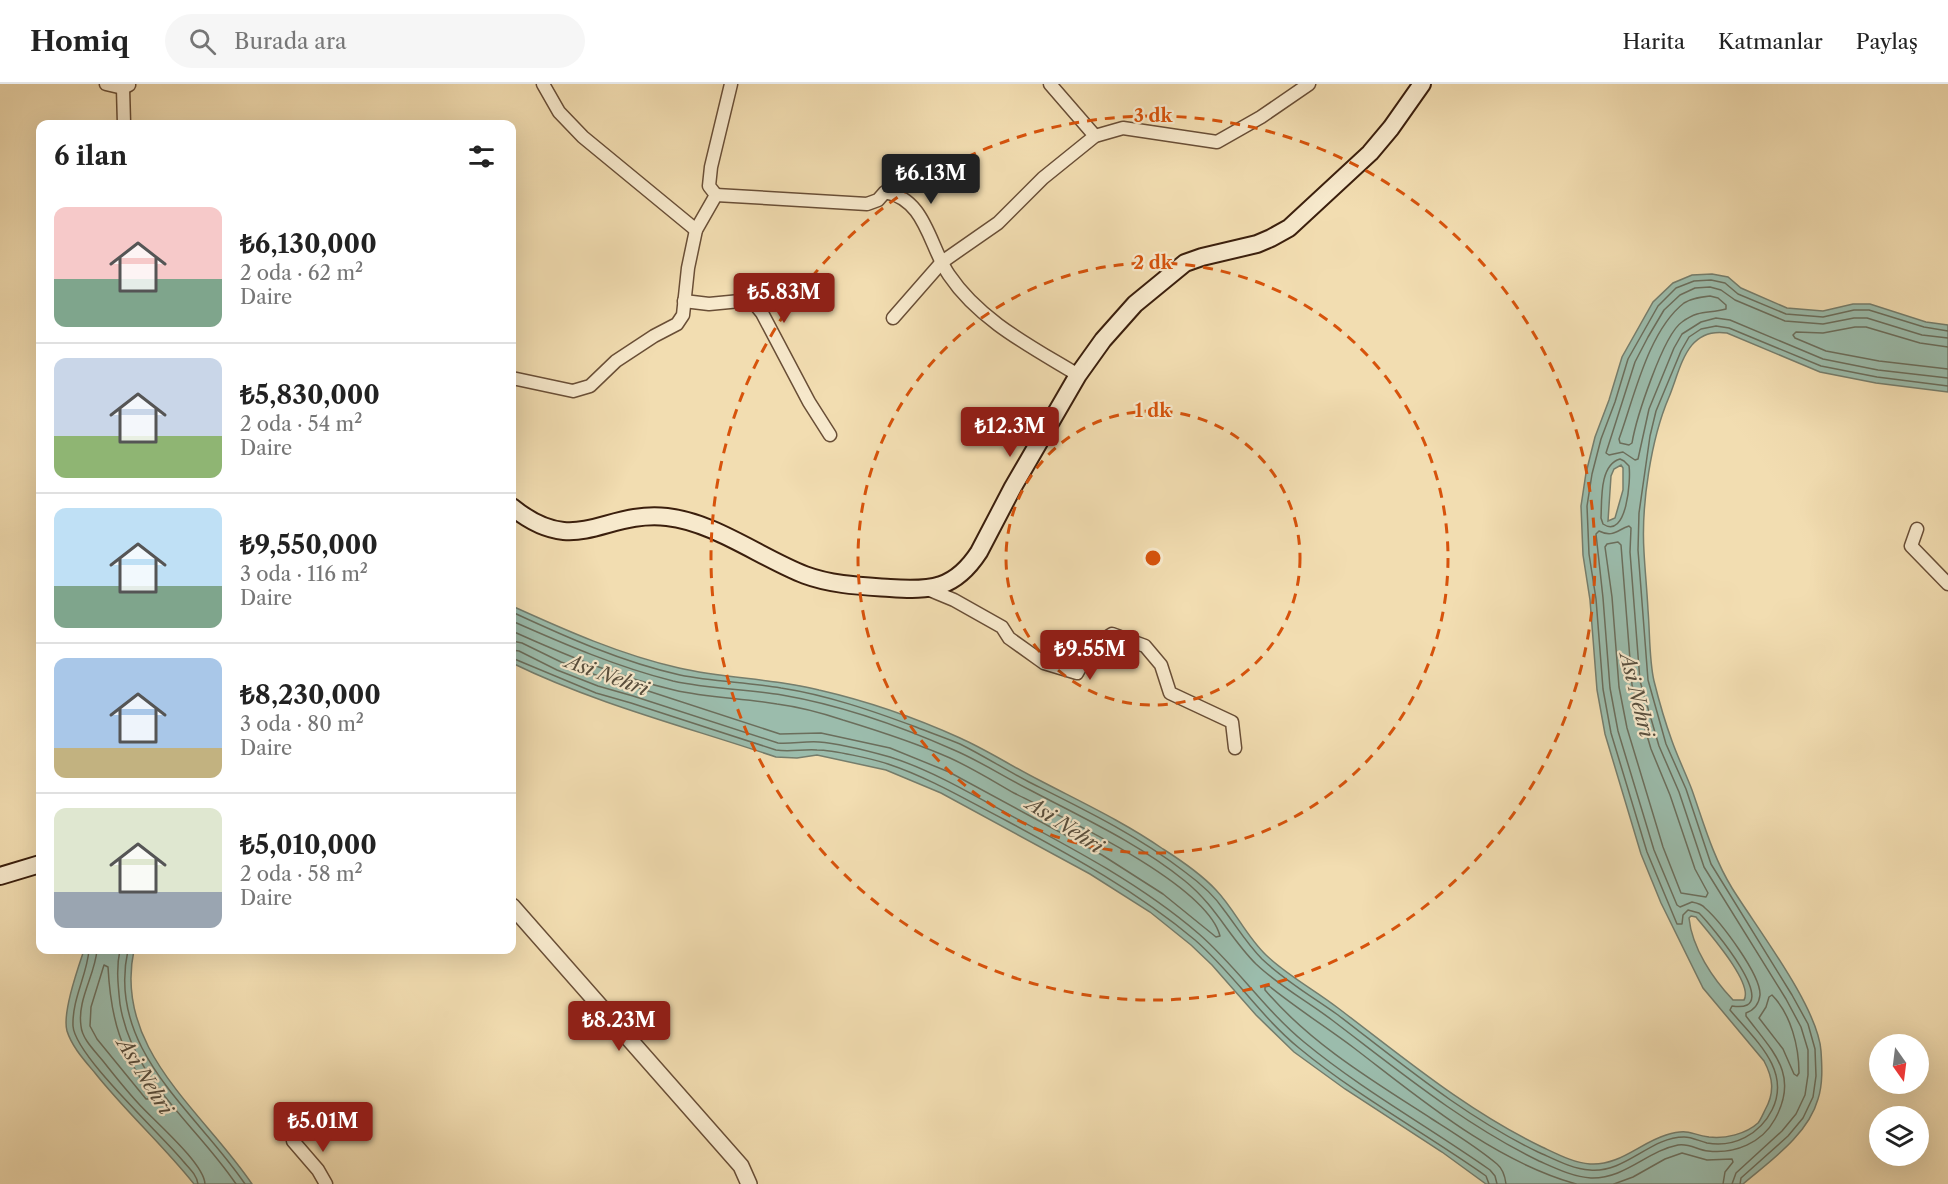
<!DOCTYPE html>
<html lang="tr">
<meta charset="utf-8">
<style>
body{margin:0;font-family:"Libre Caslon Text",serif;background:#f6f6f6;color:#222;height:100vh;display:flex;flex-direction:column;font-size:22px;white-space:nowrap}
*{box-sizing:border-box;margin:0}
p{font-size:20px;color:#767676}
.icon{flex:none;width:33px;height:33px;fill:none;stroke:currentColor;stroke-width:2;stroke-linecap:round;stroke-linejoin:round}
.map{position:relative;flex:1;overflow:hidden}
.details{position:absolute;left:36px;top:36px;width:480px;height:834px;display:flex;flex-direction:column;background:#fff;border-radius:12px;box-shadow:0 6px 24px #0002}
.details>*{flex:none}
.needle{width:39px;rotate:166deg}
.controls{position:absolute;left:1869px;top:950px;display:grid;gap:12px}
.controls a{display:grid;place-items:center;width:60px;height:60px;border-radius:50%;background:#fff;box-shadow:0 6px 24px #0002;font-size:30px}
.price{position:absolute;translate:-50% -51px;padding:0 14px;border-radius:6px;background:#8f2418;color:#fff;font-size:20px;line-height:39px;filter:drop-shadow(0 2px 3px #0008)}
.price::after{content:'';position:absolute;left:50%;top:36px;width:18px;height:14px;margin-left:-9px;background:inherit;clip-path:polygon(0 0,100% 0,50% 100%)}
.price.current{background:#222;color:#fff}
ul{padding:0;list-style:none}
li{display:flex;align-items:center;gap:18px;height:150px;padding:0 18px}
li+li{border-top:2px solid #e0e0e0}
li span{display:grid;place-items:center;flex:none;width:168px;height:120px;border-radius:12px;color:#555}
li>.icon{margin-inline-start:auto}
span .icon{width:72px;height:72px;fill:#fffc;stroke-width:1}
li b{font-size:26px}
h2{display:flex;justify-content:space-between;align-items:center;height:72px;padding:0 18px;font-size:26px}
header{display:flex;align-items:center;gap:36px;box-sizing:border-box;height:84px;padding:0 30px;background:#fff;border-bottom:2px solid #e0e0e0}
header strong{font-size:28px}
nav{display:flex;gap:33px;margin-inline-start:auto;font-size:21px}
.search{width:420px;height:54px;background:#f6f6f6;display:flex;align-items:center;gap:15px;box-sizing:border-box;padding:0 21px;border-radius:33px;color:#767676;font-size:22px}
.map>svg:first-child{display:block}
.water{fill:#9bbcac;stroke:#757d6c;stroke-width:1.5;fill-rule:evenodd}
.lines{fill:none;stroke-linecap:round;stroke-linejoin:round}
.shore{stroke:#6b6e5c;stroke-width:1.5}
.minor-casing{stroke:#694e36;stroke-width:15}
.tertiary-casing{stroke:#694e36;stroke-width:18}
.secondary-casing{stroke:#3b1f0d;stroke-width:20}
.minor{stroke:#f7e9cc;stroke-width:12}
.tertiary{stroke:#f7e9cc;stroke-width:15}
.secondary{stroke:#f7e9cc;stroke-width:16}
.ring{fill:none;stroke:#d7530c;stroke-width:3;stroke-dasharray:10 8}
.labels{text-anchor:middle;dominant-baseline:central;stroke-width:4.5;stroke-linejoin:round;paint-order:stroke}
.water-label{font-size:20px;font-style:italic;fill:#584e3d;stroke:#f7e9cc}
.centre{fill:#d7530c;stroke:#f7e9cc;stroke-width:3}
.ring-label{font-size:18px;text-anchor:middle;font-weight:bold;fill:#d7530c;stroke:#f7e9cc;stroke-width:4.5;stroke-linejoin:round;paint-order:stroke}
</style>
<header>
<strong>Homiq</strong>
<div class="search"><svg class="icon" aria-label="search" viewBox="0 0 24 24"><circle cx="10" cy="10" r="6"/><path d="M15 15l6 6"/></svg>Burada ara</div>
<nav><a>Harita</a><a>Katmanlar</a><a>Paylaş</a></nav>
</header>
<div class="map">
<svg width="1948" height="1100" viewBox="0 0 1948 1100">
<rect width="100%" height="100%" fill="#f2ddb1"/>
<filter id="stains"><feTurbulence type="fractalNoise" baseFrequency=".00333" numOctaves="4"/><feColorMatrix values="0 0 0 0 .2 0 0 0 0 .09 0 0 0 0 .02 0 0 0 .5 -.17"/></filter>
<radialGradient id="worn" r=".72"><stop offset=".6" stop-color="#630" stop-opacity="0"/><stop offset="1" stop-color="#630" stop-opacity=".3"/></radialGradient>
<g class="water">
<path d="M 1712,190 L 1728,193 L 1741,204 L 1787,224 L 1823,227 L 1853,220 L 1870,220 L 1926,238 L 1948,241 L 1948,308 L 1876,299 L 1820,288 L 1727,249 C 1686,243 1681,284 1669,313 C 1651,355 1641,421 1644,468 C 1645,487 1647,506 1648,526 C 1650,549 1649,575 1654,597 C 1659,617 1665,638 1672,657 C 1678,674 1686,690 1692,706 C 1704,740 1713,773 1732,804 C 1756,843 1818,923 1821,967 C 1822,982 1823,1000 1818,1015 C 1808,1051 1770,1077 1743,1100 L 1486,1100 L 1442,1068 L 1345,1005 L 1294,968 L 1256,931 L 1212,881 L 1191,861 L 1150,828 L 1090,790 L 941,709 L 886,686 L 817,671 L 797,674 L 776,673 C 687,643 596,620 512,579 L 512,522 C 565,546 621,571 679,584 C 726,595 773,594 819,606 C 867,617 916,634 960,654 C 987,666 1013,683 1039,696 C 1081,718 1124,738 1163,765 C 1182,777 1201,790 1216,806 C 1235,826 1246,852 1266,871 C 1288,892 1315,906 1338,924 C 1404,974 1467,1027 1542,1063 C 1557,1070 1574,1079 1590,1080 C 1619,1082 1640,1059 1666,1051 C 1689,1044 1689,1050 1709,1053 C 1725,1055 1746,1050 1758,1039 C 1761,1035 1763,1030 1765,1026 C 1775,1008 1773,994 1764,977 L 1703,904 L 1661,819 L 1641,770 L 1605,650 L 1597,606 L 1590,516 L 1583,471 L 1581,422 L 1586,389 L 1595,353 L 1609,316 L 1622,273 L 1653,218 L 1673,199 L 1692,191 ZM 1621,381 L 1623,384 L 1623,406 L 1615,434 L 1608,437 L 1611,392 L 1614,385 ZM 1691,832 L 1696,833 C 1707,847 1754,899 1744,916 L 1733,916 C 1713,895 1692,864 1689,834 Z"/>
<path d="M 84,866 L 134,866 C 113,965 203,1027 252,1100 L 194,1100 C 163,1061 126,1028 95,989 C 85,977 72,963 67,947 C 62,929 78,884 84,866 Z"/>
</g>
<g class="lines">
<g class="shore">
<path d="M 1710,212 L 1718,214 L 1726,221 L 1726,225 C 1708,230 1700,225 1682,238 C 1663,251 1636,335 1632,359 L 1629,361 L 1620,359 L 1619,355 C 1634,314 1648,247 1684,219 C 1692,214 1701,213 1710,212 Z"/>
<path d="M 1948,254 L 1922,251 L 1867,234 L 1854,234 L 1823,240 L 1785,237 L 1735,216 L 1721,206 L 1710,203 L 1695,204 L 1680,211 L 1664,226 L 1648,253 L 1635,278 L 1606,369 L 1609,371 L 1623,368 L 1635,376 L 1638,375 L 1649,325 L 1674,264 L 1682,250 L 1701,238 L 1716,234 L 1730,236 L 1823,275 L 1878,286 L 1948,294"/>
<path d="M 1948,263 L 1920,259 L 1866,243 L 1855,243 L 1823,249 L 1796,248 L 1793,251 L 1795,254 L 1826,267 L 1879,277 L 1948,285"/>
<path d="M 1620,375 L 1624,377 L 1629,382 C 1631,395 1627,456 1603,440 L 1601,434 C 1602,417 1599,381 1620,375 Z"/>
<path d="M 1618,458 L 1621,461 L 1632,601 L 1651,665 L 1670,711 L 1695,785 L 1708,809 L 1706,813 L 1681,809 L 1663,763 L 1627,644 L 1619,603 L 1612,513 L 1605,463 L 1607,460 Z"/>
<path d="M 512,528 C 566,553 622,578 680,591 C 714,598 748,598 781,604 C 827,611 873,627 916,643 C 931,649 946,654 960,660 C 984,672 1006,686 1029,698 C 1083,725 1137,751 1185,788 C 1200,799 1214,811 1224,826 C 1237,843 1247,860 1262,875 C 1285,897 1313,913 1338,931 C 1402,980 1465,1033 1538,1068 C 1554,1075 1572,1085 1590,1086 C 1626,1089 1650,1053 1684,1053 C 1692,1053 1699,1057 1707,1059 C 1734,1064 1760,1050 1772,1026 C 1792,986 1754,955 1730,926 L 1732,922 C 1788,931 1709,839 1699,829 L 1688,826 L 1683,831 L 1682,840 L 1677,840 L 1647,768 L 1611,649 L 1603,605 L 1596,515 L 1589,470 L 1587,422 L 1592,390 L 1601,355 L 1615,318 L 1628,275 L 1658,222 L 1676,204 L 1694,197 L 1711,196 L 1725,199 L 1738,210 L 1786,230 L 1823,233 L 1854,226 L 1869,226 L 1924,243 L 1948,247"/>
<path d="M 512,537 C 564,560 617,583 673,597 C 709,605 746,605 782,611 C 840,621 900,642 954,666 C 980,677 1004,693 1030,706 C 1083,734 1138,759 1185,797 C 1216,822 1229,853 1256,880 C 1279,902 1307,917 1332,936 C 1399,987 1463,1040 1539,1077 C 1555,1084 1573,1093 1591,1094 C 1625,1095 1647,1067 1678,1061 C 1689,1059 1698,1066 1708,1067 C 1735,1070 1762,1059 1775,1035 C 1800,990 1772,967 1746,932 L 1746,929 C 1754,926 1759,920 1760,911 C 1761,891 1721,838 1705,824 C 1702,820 1697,819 1692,818 L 1680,823 L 1677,821 L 1654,766 L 1618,647 L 1610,604 L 1603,514 L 1596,450 L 1599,447 C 1613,454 1617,446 1629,442 L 1631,444 L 1630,468 L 1640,597 L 1659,662 L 1679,708 L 1704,783 L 1786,915 L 1801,943 L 1808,966 L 1808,991 L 1805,1011 L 1796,1030 L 1782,1047 L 1736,1089 L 1732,1100"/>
<path d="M 512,547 C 563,570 618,593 674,606 C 708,614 743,614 777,620 C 800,623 822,629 843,636 C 879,647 916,659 950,674 C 972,684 993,697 1014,709 C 1062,733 1207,800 1220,852 L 1216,853 L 1163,810 L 1102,771 L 949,688 L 890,664 L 821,649 L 780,650 L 636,603 L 601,593 L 561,578 L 522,559 L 512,557"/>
<path d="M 512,566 L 519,567 L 557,586 L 598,602 L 633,612 L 778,659 C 792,660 805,657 819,658 C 836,659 872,668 890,673 C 931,686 970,709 1008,730 C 1074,765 1142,801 1199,850 C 1237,883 1265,926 1304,958 C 1362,1006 1429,1043 1490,1086 L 1495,1092 L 1497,1100"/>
<path d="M 512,574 L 596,609 L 631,619 L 776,666 C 790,668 804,665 817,666 C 833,666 873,675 888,680 C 930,694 968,717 1007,737 C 1072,772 1138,808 1195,856 C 1233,889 1260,932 1299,964 C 1357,1012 1425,1049 1486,1092 L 1489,1100"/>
<path d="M 89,866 C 87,891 72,915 73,942 C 75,972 162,1051 183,1077 C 189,1084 197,1091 198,1100"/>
<path d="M 97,866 C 95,891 77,916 81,942 C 82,955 95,967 103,977 C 114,991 126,1006 138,1019 C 153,1036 204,1079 205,1100"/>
<path d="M 120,866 C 116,884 118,901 120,920 C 132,996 196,1040 236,1100"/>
<path d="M 128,866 C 106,966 196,1027 245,1100"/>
<path d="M 104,881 L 108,883 C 111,938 121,966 151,1011 L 149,1015 L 146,1015 L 97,955 L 90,942 L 91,923 Z"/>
<path d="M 1772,911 C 1791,930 1799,963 1799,989 L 1797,992 L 1794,990 L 1783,965 L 1759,934 L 1766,923 L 1769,913 Z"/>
<path d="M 1506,1100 C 1505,1092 1503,1085 1497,1080 C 1477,1063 1454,1049 1432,1035 C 1373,997 1311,960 1265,906 L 1265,903 L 1269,902 C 1296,924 1326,943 1354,964 C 1422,1016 1492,1076 1576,1100"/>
<path d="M 1614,1100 L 1633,1093 L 1665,1075 L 1682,1069 L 1707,1076 L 1732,1075 L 1733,1078 L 1725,1088 L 1723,1100"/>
<path d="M 1740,1100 L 1741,1094 L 1788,1052 L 1803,1034 L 1813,1013 L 1816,992 L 1815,965 L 1808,940 L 1792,911 L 1711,780 L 1686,705 L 1666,660 L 1648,596 L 1638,466 L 1639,429 L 1650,352 L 1656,327 L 1681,267 L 1689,253 L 1701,245 L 1716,242 L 1729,244 L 1821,282 L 1877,293 L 1948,302"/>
</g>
<defs>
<g id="minor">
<path d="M 106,0 L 123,4 L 129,1"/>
<path d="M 543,0 L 559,28 L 583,53 L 696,146"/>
<path d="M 1050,0 L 1095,52"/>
<path d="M 123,4 L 124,40"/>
<path d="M 716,111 L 867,120 L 878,116 L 885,108 C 926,115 929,162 949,191 C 980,237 1032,263 1078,291"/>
<path d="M 684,217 L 709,220 L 740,217 L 753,218 L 762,229 L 809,318 L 830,351"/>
<path d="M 893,234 L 942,178 L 998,139 L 1043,94 L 1095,52 L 1123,44 L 1217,58 L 1261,33 L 1309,0"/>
<path d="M 512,294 L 573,307 L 590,302 L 616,277 L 654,252 L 677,240 L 683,231 L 688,184 L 696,146 L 716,111 L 709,102 L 711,83 L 731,0"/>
<path d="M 1917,445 L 1911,462 L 1948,500"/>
<path d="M 925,504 L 954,516 L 1002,543 L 1009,554 L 1044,579 L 1077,589 L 1091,564 L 1112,550 L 1145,562 L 1161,581 L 1170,609 L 1232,638 L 1235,664"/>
<path d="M 293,1057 L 318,1086 L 326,1100"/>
</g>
<path id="tertiary" d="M 512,822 L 741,1082 L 749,1100"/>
<g id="secondary">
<path d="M 512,423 C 576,475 603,426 667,433 C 714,438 761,474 805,491 C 832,501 861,502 890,504 C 931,507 955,505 979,468 L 1013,403 L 1078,291 L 1103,256 L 1135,220 L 1185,179 L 1202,173 L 1257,160 L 1271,154 L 1289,144 L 1370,69 L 1391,44 L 1422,0"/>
<path d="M 0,792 L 40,780"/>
</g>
</defs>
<use href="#minor" class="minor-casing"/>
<use href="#tertiary" class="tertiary-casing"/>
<use href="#secondary" class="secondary-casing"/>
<use href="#minor" class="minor"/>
<use href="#tertiary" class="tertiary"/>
<use href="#secondary" class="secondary"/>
</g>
<g class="ring">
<circle cx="1153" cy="474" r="147"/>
<circle cx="1153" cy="474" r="295"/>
<circle cx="1153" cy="474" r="442"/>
</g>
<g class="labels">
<g class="water-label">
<text transform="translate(607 591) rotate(20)">Asi Nehri</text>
<text transform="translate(1637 611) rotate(76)">Asi Nehri</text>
<text transform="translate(1065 741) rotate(33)">Asi Nehri</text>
<text transform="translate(145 992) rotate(58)">Asi Nehri</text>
</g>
</g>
<circle cx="1153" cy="474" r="9" class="centre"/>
<g class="ring-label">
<text x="1153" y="38">3 dk</text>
<text x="1153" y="185">2 dk</text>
<text x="1153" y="333">1 dk</text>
</g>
<rect width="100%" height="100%" filter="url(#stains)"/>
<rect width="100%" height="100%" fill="url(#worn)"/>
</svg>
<div class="controls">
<a><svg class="needle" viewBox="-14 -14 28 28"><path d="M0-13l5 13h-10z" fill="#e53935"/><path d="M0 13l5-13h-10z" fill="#767676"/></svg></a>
<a><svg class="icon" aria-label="layers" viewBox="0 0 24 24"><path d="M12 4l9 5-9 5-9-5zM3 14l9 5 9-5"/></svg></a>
</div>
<b class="price current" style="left:931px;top:121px">₺6.13M</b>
<b class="price" style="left:784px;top:240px">₺5.83M</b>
<b class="price" style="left:1010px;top:374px">₺12.3M</b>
<b class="price" style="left:1090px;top:597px">₺9.55M</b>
<b class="price" style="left:619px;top:968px">₺8.23M</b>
<b class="price" style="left:323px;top:1069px">₺5.01M</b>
<section class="details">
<h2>6 ilan<svg class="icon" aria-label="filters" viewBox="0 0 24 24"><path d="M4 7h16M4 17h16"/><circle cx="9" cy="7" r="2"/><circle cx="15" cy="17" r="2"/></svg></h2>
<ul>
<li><span style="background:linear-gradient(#f6c9c9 60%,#7fa58c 0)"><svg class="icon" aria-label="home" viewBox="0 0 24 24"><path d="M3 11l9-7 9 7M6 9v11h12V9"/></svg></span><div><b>₺6,130,000</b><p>2 oda · 62 m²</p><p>Daire</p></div></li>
<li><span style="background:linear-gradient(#c9d6e8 65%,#8fb573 0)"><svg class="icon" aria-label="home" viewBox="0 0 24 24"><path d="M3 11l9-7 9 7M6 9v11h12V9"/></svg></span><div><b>₺5,830,000</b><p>2 oda · 54 m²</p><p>Daire</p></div></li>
<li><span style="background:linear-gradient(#bfe0f5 65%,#7fa58c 0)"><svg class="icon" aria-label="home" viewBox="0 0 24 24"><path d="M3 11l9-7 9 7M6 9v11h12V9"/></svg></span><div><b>₺9,550,000</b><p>3 oda · 116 m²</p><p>Daire</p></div></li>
<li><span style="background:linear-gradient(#a9c7e8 75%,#c2b280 0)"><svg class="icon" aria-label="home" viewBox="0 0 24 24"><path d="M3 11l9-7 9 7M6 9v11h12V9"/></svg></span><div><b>₺8,230,000</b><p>3 oda · 80 m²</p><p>Daire</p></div></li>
<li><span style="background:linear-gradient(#dfe7d0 70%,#9aa5b1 0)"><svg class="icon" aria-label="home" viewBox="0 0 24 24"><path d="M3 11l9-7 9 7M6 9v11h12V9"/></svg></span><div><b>₺5,010,000</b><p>2 oda · 58 m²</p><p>Daire</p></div></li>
</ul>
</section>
</div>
